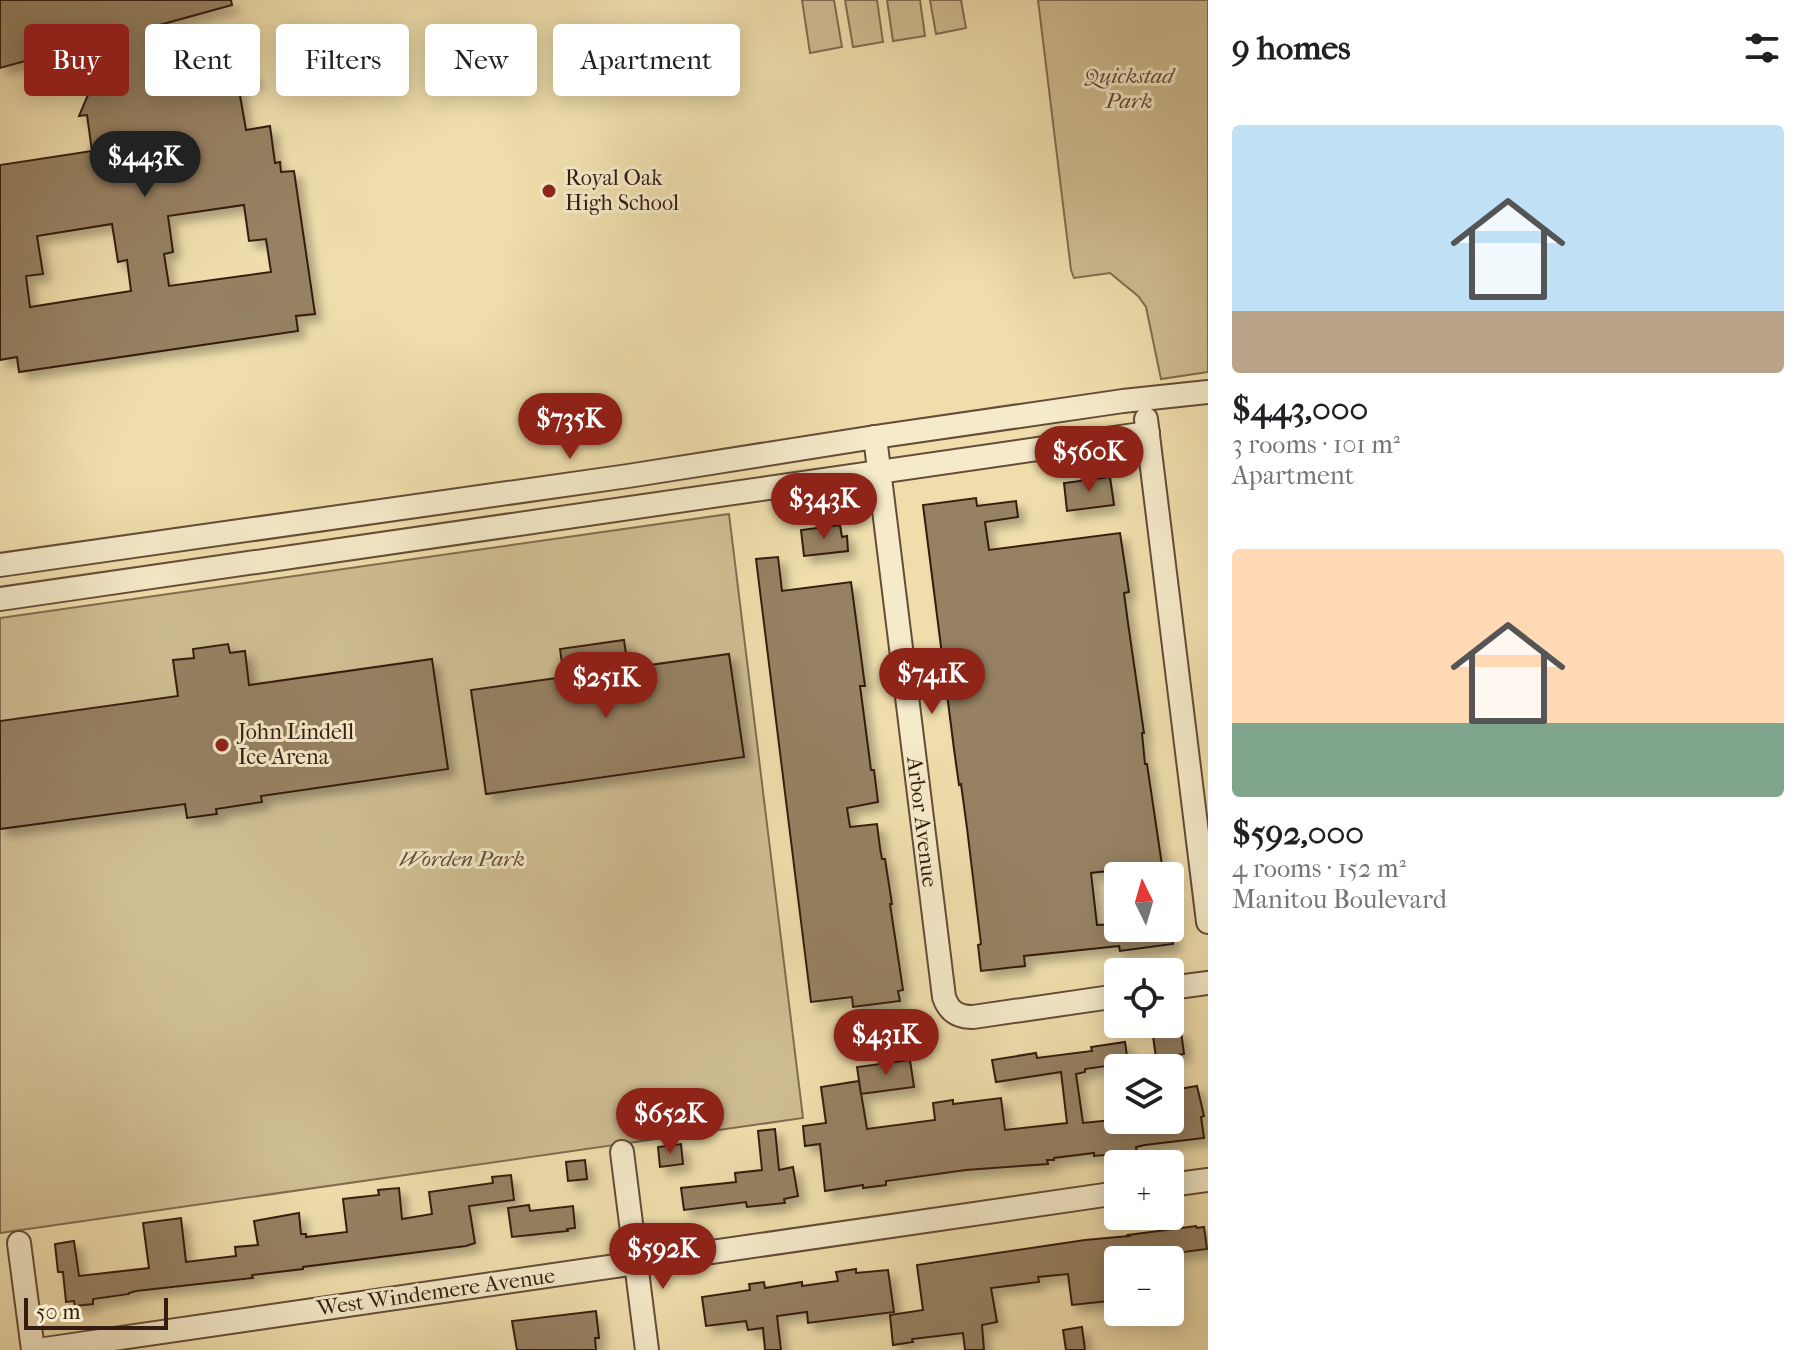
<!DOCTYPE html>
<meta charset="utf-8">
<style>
body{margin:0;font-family:"IM FELL French Canon",serif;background:#f2f2f2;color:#202124;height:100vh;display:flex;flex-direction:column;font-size:30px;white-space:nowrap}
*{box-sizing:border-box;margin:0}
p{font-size:26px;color:#757577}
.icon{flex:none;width:44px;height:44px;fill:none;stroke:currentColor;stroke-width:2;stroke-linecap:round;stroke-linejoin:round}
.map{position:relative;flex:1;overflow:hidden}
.panel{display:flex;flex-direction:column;background:#fff;width:600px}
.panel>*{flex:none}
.top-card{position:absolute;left:24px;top:24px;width:760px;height:72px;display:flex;gap:16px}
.needle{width:52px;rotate:355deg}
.tools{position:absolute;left:1104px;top:862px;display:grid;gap:16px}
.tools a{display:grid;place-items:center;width:80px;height:80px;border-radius:8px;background:#fff;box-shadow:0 4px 20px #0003;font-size:40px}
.scale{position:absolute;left:24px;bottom:20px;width:144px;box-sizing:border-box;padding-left:8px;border:4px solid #351c11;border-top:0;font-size:22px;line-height:28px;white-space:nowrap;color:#351c11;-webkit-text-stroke:6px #f5eac9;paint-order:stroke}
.price{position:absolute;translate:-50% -68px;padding:0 18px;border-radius:28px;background:#8f2418;color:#fff;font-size:26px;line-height:52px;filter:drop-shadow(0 2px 4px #0008)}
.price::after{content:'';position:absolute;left:50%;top:48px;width:24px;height:18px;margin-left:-12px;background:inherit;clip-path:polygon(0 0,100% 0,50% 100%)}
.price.active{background:#222;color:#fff}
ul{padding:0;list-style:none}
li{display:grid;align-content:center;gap:16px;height:424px;padding:0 24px}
li span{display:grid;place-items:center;height:248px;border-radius:8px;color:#555}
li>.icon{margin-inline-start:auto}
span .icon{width:144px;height:144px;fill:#fffc;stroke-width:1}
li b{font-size:34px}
h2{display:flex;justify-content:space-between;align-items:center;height:96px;padding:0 24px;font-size:34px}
.chip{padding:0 28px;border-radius:8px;background:#fff;box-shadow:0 4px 20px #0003;font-size:28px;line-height:72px}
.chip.active{background:#8f2418;color:#fff}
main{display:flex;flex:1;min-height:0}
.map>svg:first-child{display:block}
.green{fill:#cfbd92;stroke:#826c52;stroke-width:2}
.building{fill:#968162;stroke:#351c11;stroke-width:2;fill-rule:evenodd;filter:url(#shadow)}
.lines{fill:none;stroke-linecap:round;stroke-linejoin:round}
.minor-casing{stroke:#644c38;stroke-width:26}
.minor{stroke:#f5eac9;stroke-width:22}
.poi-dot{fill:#8f2418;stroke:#f5eac9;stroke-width:3}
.labels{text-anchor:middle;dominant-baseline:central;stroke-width:6;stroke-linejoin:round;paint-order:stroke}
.park-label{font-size:22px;font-style:italic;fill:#634c38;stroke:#f5eac9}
.poi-label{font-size:22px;fill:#351c11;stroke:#f5eac9;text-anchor:start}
.street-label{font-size:22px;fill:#351c11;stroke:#f5eac9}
</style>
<main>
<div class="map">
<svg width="1208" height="1350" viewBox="0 0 1208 1350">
<defs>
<filter id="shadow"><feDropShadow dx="7" dy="7" stdDeviation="4" flood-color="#0004"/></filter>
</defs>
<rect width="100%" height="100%" fill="#efdeac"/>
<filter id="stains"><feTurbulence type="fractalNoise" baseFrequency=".0025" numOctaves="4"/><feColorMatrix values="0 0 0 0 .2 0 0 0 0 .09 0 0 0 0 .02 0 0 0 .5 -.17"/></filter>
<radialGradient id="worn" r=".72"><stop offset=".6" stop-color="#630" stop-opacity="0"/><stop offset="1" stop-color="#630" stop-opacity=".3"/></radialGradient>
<g class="green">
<path d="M 802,0 L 834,0 L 842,47 L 810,53 Z"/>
<path d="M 845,0 L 877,0 L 883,42 L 853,47 Z"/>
<path d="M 887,0 L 920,0 L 925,36 L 893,41 Z"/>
<path d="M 930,0 L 961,0 L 966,28 L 936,34 Z"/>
<path d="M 1038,0 L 1208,0 L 1208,372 L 1161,379 L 1146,307 L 1138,296 L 1110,273 L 1074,278 L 1071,270 Z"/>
<path d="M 729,514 L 803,1118 L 0,1233 L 0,618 Z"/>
</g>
<g class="building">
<path d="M 0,0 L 231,0 L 232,5 L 156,26 L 225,52 L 238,61 L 257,81 L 238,84 L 246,130 L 270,126 L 275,163 L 280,162 L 281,172 L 294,171 L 315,314 L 296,316 L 298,331 L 19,372 L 17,357 L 0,360 L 0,165 L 92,151 L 87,115 L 79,116 L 87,97 L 99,81 L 90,43 L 0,68 ZM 244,205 L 249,241 L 266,239 L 271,272 L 169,286 L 164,254 L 173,252 L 168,216 ZM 112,224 L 118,262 L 127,260 L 131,291 L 30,307 L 26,276 L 43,274 L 37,236 Z"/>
<path d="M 1110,477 L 1114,505 L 1067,511 L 1064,483 Z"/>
<path d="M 976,498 L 977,506 L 1016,501 L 1018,517 L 985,522 L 989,550 L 1120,533 L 1129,592 L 1124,593 L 1128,623 L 1144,733 L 1142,733 L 1145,764 L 1147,764 L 1162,865 L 1091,873 L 1097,925 L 1118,924 L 1118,928 L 1171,928 L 1173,944 L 1120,951 L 1119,946 L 1024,956 L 1025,966 L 981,971 L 978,945 L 981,944 L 967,828 L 961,784 L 959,785 L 954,749 L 923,505 Z"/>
<path d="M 840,525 L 842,537 L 847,536 L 848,551 L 804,556 L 801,530 Z"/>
<path d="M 778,557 L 782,591 L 851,582 L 865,686 L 860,686 L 864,716 L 871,770 L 874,770 L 878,802 L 847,808 L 850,827 L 877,824 L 880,848 L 882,859 L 885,859 L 892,904 L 890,904 L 903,990 L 898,991 L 900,1001 L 853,1007 L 852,997 L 811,1002 L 756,559 Z"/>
<path d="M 624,640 L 628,668 L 729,654 L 744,757 L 486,794 L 471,690 L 564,677 L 560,649 Z"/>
<path d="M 228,644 L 230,653 L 245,651 L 249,685 L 432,659 L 448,769 L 261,796 L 262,802 L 216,809 L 217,814 L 187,818 L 185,804 L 0,829 L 0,721 L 178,696 L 173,660 L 194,658 L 193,649 Z"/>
<path d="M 1181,1031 L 1184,1054 L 1156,1058 L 1153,1036 Z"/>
<path d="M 1125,1042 L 1128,1063 L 1085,1069 L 1085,1072 L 1076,1074 L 1083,1123 L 1112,1120 L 1136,1120 L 1137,1127 L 1165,1122 L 1165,1120 L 1177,1120 L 1173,1090 L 1197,1086 L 1204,1116 L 1201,1117 L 1204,1138 L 1145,1145 L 1136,1147 L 1137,1152 L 1094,1156 L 1094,1153 L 1054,1158 L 1054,1160 L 1047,1160 L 1048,1164 L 966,1170 L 886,1181 L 886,1185 L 863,1188 L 863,1185 L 825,1191 L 820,1144 L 805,1146 L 803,1126 L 826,1123 L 821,1087 L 859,1081 L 867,1129 L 935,1120 L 933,1103 L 953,1100 L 953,1104 L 1001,1098 L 1005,1130 L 1067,1123 L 1061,1072 L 996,1082 L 992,1060 L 1036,1053 L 1037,1058 L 1092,1051 L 1091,1047 Z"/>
<path d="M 910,1060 L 914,1087 L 861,1094 L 857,1067 Z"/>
<path d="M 775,1129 L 779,1170 L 793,1167 L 798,1196 L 784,1199 L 785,1203 L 747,1207 L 746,1202 L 684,1210 L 681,1188 L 736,1182 L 735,1173 L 762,1170 L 758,1131 Z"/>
<path d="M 681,1144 L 683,1164 L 660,1167 L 658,1147 Z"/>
<path d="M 585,1160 L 587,1179 L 568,1181 L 566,1162 Z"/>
<path d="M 511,1175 L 514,1200 L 469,1206 L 475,1243 L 466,1246 L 303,1267 L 303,1269 L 252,1275 L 253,1278 L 136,1291 L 129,1293 L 129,1294 L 93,1299 L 93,1304 L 75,1306 L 74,1301 L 66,1302 L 63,1272 L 58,1272 L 55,1244 L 74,1241 L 79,1276 L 149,1268 L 143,1223 L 181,1218 L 186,1262 L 236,1256 L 235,1247 L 258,1245 L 254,1221 L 299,1213 L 301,1234 L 306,1234 L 306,1237 L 347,1232 L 343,1199 L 379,1195 L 378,1190 L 399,1188 L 402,1219 L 432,1214 L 429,1192 L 493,1183 L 492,1177 Z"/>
<path d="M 529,1205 L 530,1211 L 573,1206 L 575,1228 L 567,1229 L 568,1231 L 512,1237 L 508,1208 Z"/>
<path d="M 1196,1226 L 1197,1228 L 1204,1227 L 1207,1249 L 1168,1254 L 1169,1260 L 1115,1260 L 1118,1300 L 1072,1305 L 1068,1274 L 1038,1277 L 1039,1282 L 991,1288 L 997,1322 L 982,1325 L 984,1350 L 965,1350 L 963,1333 L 912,1339 L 913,1342 L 893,1345 L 890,1315 L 923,1310 L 917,1265 L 1085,1240 L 1129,1236 L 1128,1235 Z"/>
<path d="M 856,1269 L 856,1273 L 888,1270 L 894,1312 L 808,1323 L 807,1312 L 777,1316 L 781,1350 L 765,1350 L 763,1328 L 748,1330 L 746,1321 L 706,1326 L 702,1297 L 750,1290 L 749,1284 L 764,1282 L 765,1288 L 802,1282 L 802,1286 L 838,1281 L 836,1272 Z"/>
<path d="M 596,1311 L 599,1338 L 595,1338 L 596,1350 L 517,1350 L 512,1321 Z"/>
<path d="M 1082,1327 L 1085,1350 L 1066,1350 L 1063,1330 Z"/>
</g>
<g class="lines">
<defs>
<g id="minor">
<path d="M 1146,419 L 1208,922"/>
<path d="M 875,437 L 944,997 C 949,1012 958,1017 973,1017 L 1118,996"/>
<path d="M 0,565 L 628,476 L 875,437 L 1123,401 L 1208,392"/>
<path d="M 0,599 L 1148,433"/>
<path d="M 1170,988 L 1208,983"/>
<path d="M 622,1152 L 647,1350"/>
<path d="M 1170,1185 L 1208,1180"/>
<path d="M 19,1243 L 33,1350"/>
<path d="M 38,1350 L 1118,1193"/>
</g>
</defs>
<use href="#minor" class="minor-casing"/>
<use href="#minor" class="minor"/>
</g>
<g class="poi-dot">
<circle cx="549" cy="191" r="8"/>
<circle cx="222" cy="745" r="8"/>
</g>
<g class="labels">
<g class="park-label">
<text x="1129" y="76">Quickstad<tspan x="1129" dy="25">Park</tspan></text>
<text x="462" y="859">Worden Park</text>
</g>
<g class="poi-label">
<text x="565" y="178">Royal Oak<tspan x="565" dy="25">High School</tspan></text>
<text x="238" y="732">John Lindell<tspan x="238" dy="25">Ice Arena</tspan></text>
</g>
<g class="street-label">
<text transform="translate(922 822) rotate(83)">Arbor Avenue</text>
<text transform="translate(436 1292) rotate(-8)">West Windemere Avenue</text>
</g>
</g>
<rect width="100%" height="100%" filter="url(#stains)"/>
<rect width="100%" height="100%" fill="url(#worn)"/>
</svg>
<div class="tools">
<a><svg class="needle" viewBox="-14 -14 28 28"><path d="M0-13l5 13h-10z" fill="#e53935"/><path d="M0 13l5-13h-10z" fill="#757577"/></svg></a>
<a><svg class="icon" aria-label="locate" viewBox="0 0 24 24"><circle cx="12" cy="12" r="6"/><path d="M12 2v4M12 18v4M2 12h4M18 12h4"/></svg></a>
<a><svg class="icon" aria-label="layers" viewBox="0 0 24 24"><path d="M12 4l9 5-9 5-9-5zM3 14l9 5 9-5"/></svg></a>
<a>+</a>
<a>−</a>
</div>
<div class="scale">50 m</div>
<b class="price active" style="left:145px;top:199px">$443K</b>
<b class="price" style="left:570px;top:461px">$735K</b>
<b class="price" style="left:1089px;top:494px">$560K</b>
<b class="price" style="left:824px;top:541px">$343K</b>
<b class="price" style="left:932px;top:716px">$741K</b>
<b class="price" style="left:606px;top:720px">$251K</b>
<b class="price" style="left:886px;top:1077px">$431K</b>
<b class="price" style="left:670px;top:1156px">$652K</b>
<b class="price" style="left:663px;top:1291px">$592K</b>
<div class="top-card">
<a class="chip active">Buy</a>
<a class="chip">Rent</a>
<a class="chip">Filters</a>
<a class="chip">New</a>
<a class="chip">Apartment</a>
</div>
</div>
<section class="panel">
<h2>9 homes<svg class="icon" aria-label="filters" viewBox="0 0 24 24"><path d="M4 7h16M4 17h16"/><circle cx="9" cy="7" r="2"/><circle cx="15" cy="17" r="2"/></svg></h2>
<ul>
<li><span style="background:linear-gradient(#bfe0f5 75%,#b9a48a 0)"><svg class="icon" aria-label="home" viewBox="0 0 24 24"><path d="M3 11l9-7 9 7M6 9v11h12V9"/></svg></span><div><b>$443,000</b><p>3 rooms · 101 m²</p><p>Apartment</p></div></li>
<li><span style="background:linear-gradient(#ffd9b3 70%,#7fa58c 0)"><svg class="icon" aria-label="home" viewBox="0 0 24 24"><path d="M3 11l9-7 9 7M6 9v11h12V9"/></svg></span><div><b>$592,000</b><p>4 rooms · 152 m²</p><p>Manitou Boulevard</p></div></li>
</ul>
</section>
</main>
